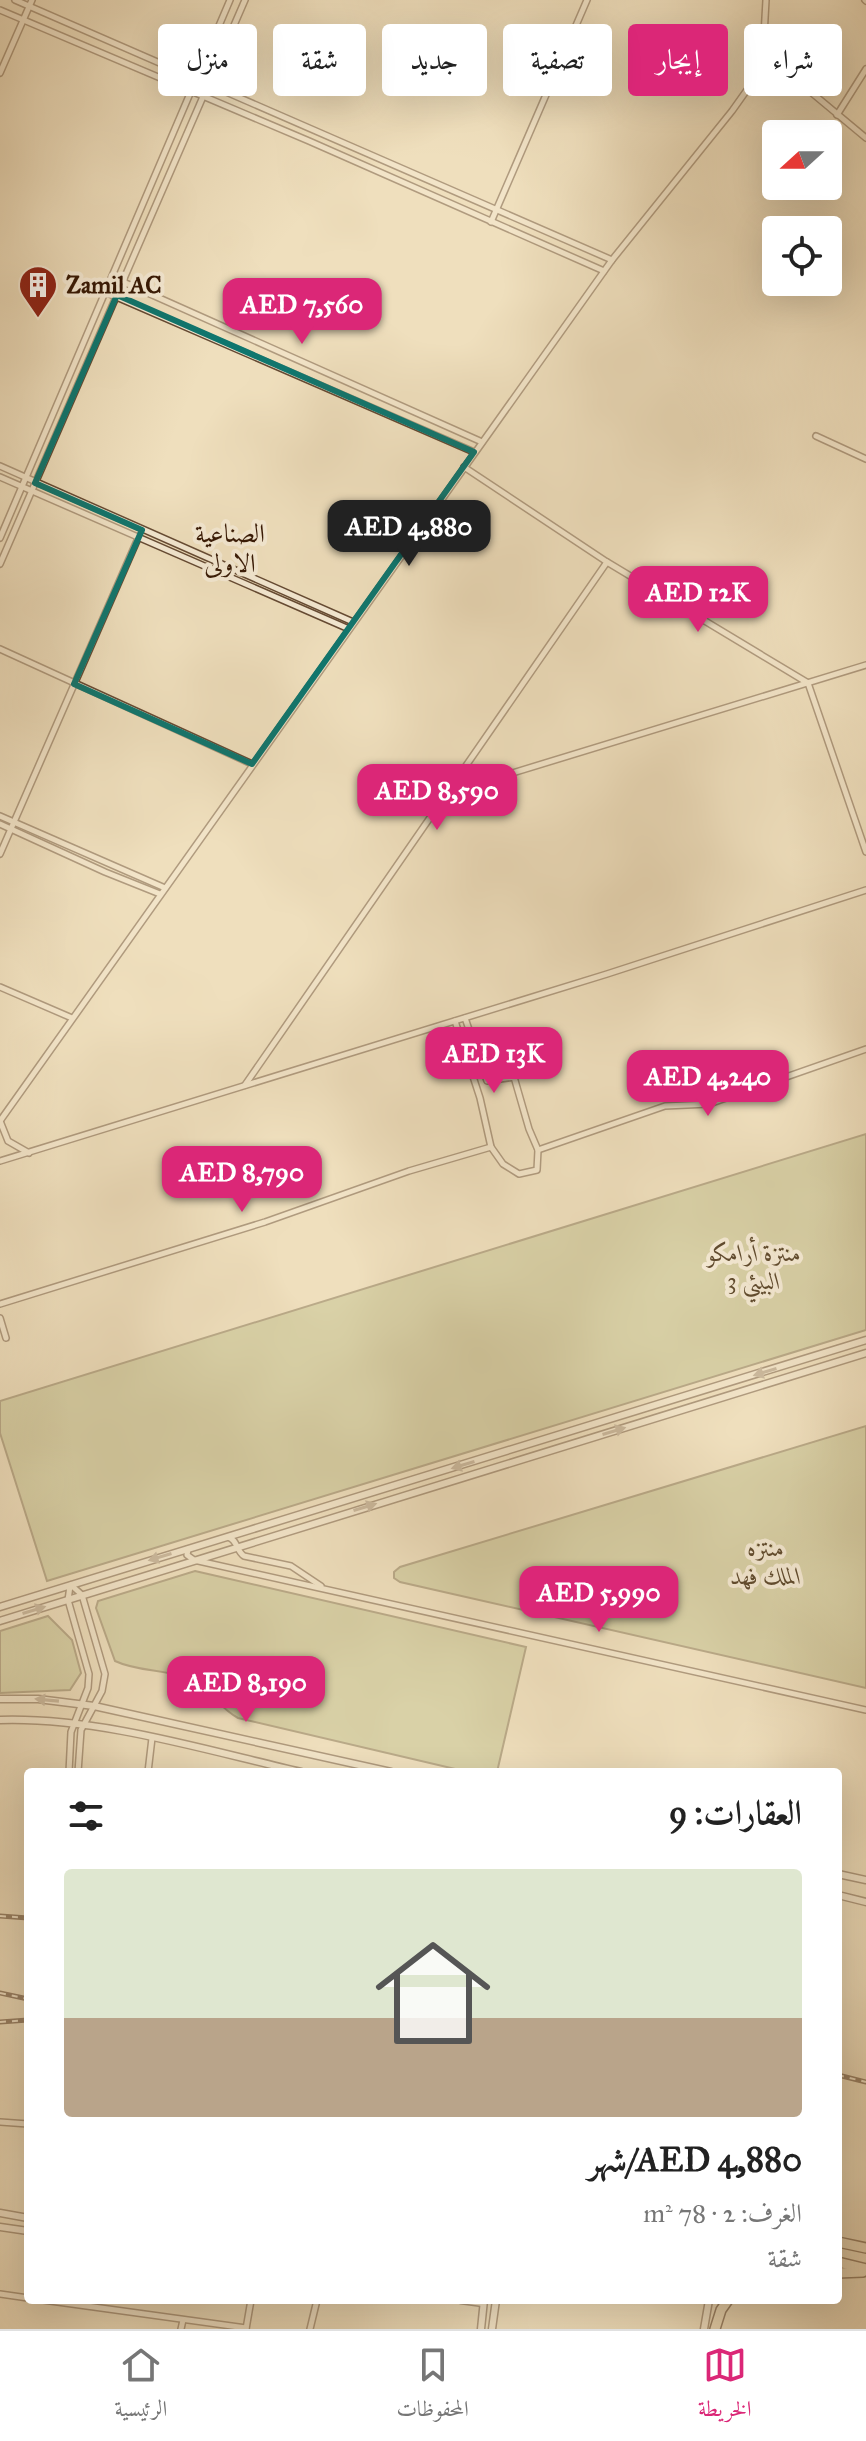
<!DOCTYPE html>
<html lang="ar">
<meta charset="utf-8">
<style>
body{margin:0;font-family:"IM FELL Great Primer",Amiri,serif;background:#f6f6f6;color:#222;direction:rtl;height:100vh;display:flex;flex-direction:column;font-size:30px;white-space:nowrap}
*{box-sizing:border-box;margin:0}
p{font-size:26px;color:#767676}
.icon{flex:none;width:44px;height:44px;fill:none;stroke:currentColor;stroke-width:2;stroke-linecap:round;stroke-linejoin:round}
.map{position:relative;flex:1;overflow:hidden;direction:ltr}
.drawer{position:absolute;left:24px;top:1768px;width:818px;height:536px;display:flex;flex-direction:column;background:#fff;border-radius:8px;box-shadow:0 8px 32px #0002;direction:rtl}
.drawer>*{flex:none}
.guide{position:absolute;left:24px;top:24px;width:818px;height:72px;direction:rtl;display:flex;gap:16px}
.needle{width:52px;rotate:249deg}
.buttons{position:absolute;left:762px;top:120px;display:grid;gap:16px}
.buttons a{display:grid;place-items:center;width:80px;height:80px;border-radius:8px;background:#fff;box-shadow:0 8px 32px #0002;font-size:40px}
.price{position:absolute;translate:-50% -68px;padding:0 18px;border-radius:16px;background:#db2777;color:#fff;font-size:26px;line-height:52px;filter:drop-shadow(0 2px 4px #0008)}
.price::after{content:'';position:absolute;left:50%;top:48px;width:24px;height:18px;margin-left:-12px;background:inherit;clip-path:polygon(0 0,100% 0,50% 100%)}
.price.selected{background:#222;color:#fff}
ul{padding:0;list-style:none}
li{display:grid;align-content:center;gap:16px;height:424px;padding:0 40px}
li span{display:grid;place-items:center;height:248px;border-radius:8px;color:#555}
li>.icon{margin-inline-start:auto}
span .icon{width:144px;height:144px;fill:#fffc;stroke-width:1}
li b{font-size:34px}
h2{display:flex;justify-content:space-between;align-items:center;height:96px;padding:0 40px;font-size:34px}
.tag{padding:0 28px;border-radius:8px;background:#fff;box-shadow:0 8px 32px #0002;font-size:28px;line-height:72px}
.tag.selected{background:#db2777;color:#fff}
.dock{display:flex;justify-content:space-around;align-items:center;height:112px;border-top:2px solid #e0e0e0;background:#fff;font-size:22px;color:#767676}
.dock a{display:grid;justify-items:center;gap:4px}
.dock .selected{color:#db2777}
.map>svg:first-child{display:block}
.park{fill:#bfc08d;stroke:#7b6c49;stroke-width:2}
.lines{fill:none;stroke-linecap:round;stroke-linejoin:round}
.minor-casing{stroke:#654a33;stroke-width:8}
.tertiary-casing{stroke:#654a33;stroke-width:9}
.motorway-casing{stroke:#371905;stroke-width:12}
.minor{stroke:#f5ead4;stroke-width:5}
.tertiary{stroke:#f5ead4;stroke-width:6}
.motorway{stroke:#efdfbd;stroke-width:9}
.rail-casing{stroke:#371905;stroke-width:5}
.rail{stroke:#f5ead4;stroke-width:2;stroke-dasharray:6;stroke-linecap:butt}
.oneway{fill:#a08c77}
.marked{fill:none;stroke:#0f766e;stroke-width:6;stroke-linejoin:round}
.labels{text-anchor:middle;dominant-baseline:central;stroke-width:8;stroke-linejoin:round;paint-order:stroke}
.poi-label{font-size:24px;font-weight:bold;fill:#371905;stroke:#f5ead4;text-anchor:start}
.park-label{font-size:24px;font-style:italic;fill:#604b2e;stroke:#f5ead4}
.neighbourhood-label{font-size:26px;fill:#371905;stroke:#f5ead4}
</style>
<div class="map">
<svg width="866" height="2329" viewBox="0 0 866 2329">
<rect width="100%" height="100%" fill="#efdfbd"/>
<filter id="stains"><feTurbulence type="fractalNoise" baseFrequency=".0025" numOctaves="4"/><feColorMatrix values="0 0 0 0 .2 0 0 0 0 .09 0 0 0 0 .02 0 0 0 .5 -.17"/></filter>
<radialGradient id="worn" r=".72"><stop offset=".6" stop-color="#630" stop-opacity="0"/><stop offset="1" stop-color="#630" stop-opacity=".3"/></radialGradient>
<g class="park">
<path d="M 866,1134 L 866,1330 L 47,1581 L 0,1433 L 0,1401 Z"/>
<path d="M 866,1426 L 866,1688 L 400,1582 L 394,1578 L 394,1572 L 400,1567 Z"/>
<path d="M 195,1571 L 526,1647 L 497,1772 L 468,1772 L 238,1718 C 219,1708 208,1687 189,1679 C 166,1669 138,1672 115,1661 L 96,1608 L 98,1601 Z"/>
<path d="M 48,1616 L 72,1640 L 81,1673 L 70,1690 L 0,1693 L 0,1631 Z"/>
</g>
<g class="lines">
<defs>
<g id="minor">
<path d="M 15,0 L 612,260"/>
<path d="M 865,0 L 866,1"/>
<path d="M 0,10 L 309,141 L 604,271"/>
<path d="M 0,73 L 32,0"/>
<path d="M 788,73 L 866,138"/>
<path d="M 837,115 L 866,69"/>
<path d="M 491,222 L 587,0"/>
<path d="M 112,277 L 482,442"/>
<path d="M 105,292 L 474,452"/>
<path d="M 816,436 L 866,459"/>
<path d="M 0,466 L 353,622"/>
<path d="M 464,467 L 607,562 L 808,683 L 866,852"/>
<path d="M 0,477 L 349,629"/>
<path d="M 0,538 L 230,0"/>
<path d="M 0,564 L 245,0"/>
<path d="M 0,649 L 252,764"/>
<path d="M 447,793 L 866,665"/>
<path d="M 0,816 L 165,888"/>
<path d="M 0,824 L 105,872 L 160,894"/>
<path d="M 0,854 L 139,536"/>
<path d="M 0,987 L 72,1018"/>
<path d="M 455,1021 L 480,1098 L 491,1147 L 503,1164 L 519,1174 L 537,1170 L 538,1150 L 529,1129 L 514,1077 L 487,1081 L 465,1018"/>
<path d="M 245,1085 L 607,562"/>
<path d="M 0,1121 L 612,260 L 732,111 L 754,80 L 763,54 L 766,0"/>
<path d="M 0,1121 L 8,1141 L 29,1153"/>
<path d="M 538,1150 L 665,1106 L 709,1104 L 866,1049"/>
<path d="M 0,1161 L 607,974 L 866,890"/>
<path d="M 0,1304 L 265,1222 L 409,1171 L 491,1147"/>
<path d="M 0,1318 L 6,1338"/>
<path d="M 228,1537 C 238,1540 236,1551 244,1556 L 291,1566 L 321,1586"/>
<path d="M 188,1549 L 187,1555 L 194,1560 L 866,1710"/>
<path d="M 71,1585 L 82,1595 L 105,1674 L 102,1691 L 81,1730 L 78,1772"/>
<path d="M 69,1772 L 71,1732 L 88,1688 L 89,1674 L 68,1600 L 70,1586"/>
<path d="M 148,1772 L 152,1738"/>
<path d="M 0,2122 L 28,2124"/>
<path d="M 0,2294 L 28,2298"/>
<path d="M 43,2300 L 246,2328"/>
<path d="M 181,2329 L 183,2320"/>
<path d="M 246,2329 L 251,2300"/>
<path d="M 310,2329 L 317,2300"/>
</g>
<g id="tertiary">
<path d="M 0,1607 L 866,1340"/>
<path d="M 0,1621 L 866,1353"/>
<path d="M 0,1699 L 38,1699 L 94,1706 L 391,1772"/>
<path d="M 0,1720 C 99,1717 205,1750 301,1772"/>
<path d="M 838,1874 L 866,1880"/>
<path d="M 838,1895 L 866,1902"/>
<path d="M 0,2213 L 28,2218"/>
<path d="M 0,2227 L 28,2231"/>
<path d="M 461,2300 L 483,2303"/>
<path d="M 481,2329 L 484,2300"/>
<path d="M 492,2329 L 496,2300"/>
<path d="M 704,2329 L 709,2300"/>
</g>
<g id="motorway">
<path d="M 838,2242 L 866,2248"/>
<path d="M 838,2262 L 866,2269"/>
<path d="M 838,2273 L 863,2272"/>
<path d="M 715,2329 L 721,2310 L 728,2300"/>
</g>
</defs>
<use href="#minor" class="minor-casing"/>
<use href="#tertiary" class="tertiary-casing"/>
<use href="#motorway" class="motorway-casing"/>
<use href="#minor" class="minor"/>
<use href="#tertiary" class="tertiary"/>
<use href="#motorway" class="motorway"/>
<defs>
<g id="rail">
<path d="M 0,1916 L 28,1918"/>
<path d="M 0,1993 L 28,1999"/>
<path d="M 0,2022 L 28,2020"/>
<path d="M 838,2075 L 866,2082"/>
</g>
</defs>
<use href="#rail" class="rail-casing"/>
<use href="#rail" class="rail"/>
</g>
<defs><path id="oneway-solid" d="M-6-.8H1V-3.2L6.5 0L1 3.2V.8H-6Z" transform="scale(2)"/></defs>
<g class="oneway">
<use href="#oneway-solid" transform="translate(765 1372) rotate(163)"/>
<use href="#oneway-solid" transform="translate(614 1431) rotate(-17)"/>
<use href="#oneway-solid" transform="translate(463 1465) rotate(163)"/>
<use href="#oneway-solid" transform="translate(365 1507) rotate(-17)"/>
<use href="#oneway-solid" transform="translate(160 1557) rotate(163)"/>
<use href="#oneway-solid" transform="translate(34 1610) rotate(-17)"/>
<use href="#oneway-solid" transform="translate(47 1700) rotate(-175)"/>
</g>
<path d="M0 0H866V2329H0ZM 117,295 L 474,452 L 252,764 L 74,684 L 142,530 L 35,483 Z" fill="#efdfbd" fill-opacity=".55" fill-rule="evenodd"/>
<path class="marked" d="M 117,295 L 474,452 L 252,764 L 74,684 L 142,530 L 35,483 Z"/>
<defs>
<symbol id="building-pin" viewBox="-11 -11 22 30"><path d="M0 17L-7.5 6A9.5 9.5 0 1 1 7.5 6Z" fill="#8f2418" stroke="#f5ead4"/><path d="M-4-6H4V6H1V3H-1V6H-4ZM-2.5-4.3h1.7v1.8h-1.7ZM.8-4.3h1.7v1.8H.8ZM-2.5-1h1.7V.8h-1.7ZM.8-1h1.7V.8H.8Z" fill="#fff"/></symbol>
</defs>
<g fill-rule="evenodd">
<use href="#building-pin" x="16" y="263" width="44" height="60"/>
</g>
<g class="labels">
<g class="poi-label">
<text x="66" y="285">Zamil AC</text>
</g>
<g class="park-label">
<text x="754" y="1253">منتزة أرامكو<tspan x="754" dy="28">البيئي 3</tspan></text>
<text x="766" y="1548">منتزه<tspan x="766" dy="28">الملك فهد</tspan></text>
</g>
<g class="neighbourhood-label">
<text x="230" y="533">الصناعية<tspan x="230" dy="30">الاولى</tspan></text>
</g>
</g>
<rect width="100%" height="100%" filter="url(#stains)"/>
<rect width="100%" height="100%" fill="url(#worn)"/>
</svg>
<div class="buttons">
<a><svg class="needle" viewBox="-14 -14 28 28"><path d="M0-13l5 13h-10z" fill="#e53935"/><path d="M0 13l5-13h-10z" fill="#767676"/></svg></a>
<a><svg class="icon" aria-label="locate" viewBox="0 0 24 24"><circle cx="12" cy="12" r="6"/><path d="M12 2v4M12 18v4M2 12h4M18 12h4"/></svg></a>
</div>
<b class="price" style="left:302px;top:346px">AED 7,560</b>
<b class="price selected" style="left:409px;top:568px">AED 4,880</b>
<b class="price" style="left:698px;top:634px">AED 12K</b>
<b class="price" style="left:437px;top:832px">AED 8,590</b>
<b class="price" style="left:494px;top:1095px">AED 13K</b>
<b class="price" style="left:708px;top:1118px">AED 4,240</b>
<b class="price" style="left:242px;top:1214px">AED 8,790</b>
<b class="price" style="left:599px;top:1634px">AED 5,990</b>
<b class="price" style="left:246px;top:1724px">AED 8,190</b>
<div class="guide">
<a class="tag">شراء</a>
<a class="tag selected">إيجار</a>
<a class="tag">تصفية</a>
<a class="tag">جديد</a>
<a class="tag">شقة</a>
<a class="tag">منزل</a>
</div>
<section class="drawer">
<h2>العقارات: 9<svg class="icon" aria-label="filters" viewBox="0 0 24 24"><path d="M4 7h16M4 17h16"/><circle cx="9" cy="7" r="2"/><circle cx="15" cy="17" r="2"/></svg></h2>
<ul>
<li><span style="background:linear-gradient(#dfe7d0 60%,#b9a48a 0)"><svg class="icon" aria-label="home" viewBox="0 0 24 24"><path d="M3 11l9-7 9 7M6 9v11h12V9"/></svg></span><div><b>AED 4,880/شهر</b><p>الغرف: 2 · 78 m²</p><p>شقة</p></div></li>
</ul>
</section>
</div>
<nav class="dock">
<a class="selected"><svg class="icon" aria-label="map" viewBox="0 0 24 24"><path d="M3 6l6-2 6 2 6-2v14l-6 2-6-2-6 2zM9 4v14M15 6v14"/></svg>الخريطة</a>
<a><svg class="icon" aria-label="saved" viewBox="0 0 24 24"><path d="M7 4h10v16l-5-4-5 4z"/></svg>المحفوظات</a>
<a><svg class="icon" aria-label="home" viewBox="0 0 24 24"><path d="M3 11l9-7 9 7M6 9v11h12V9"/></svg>الرئيسية</a>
</nav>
